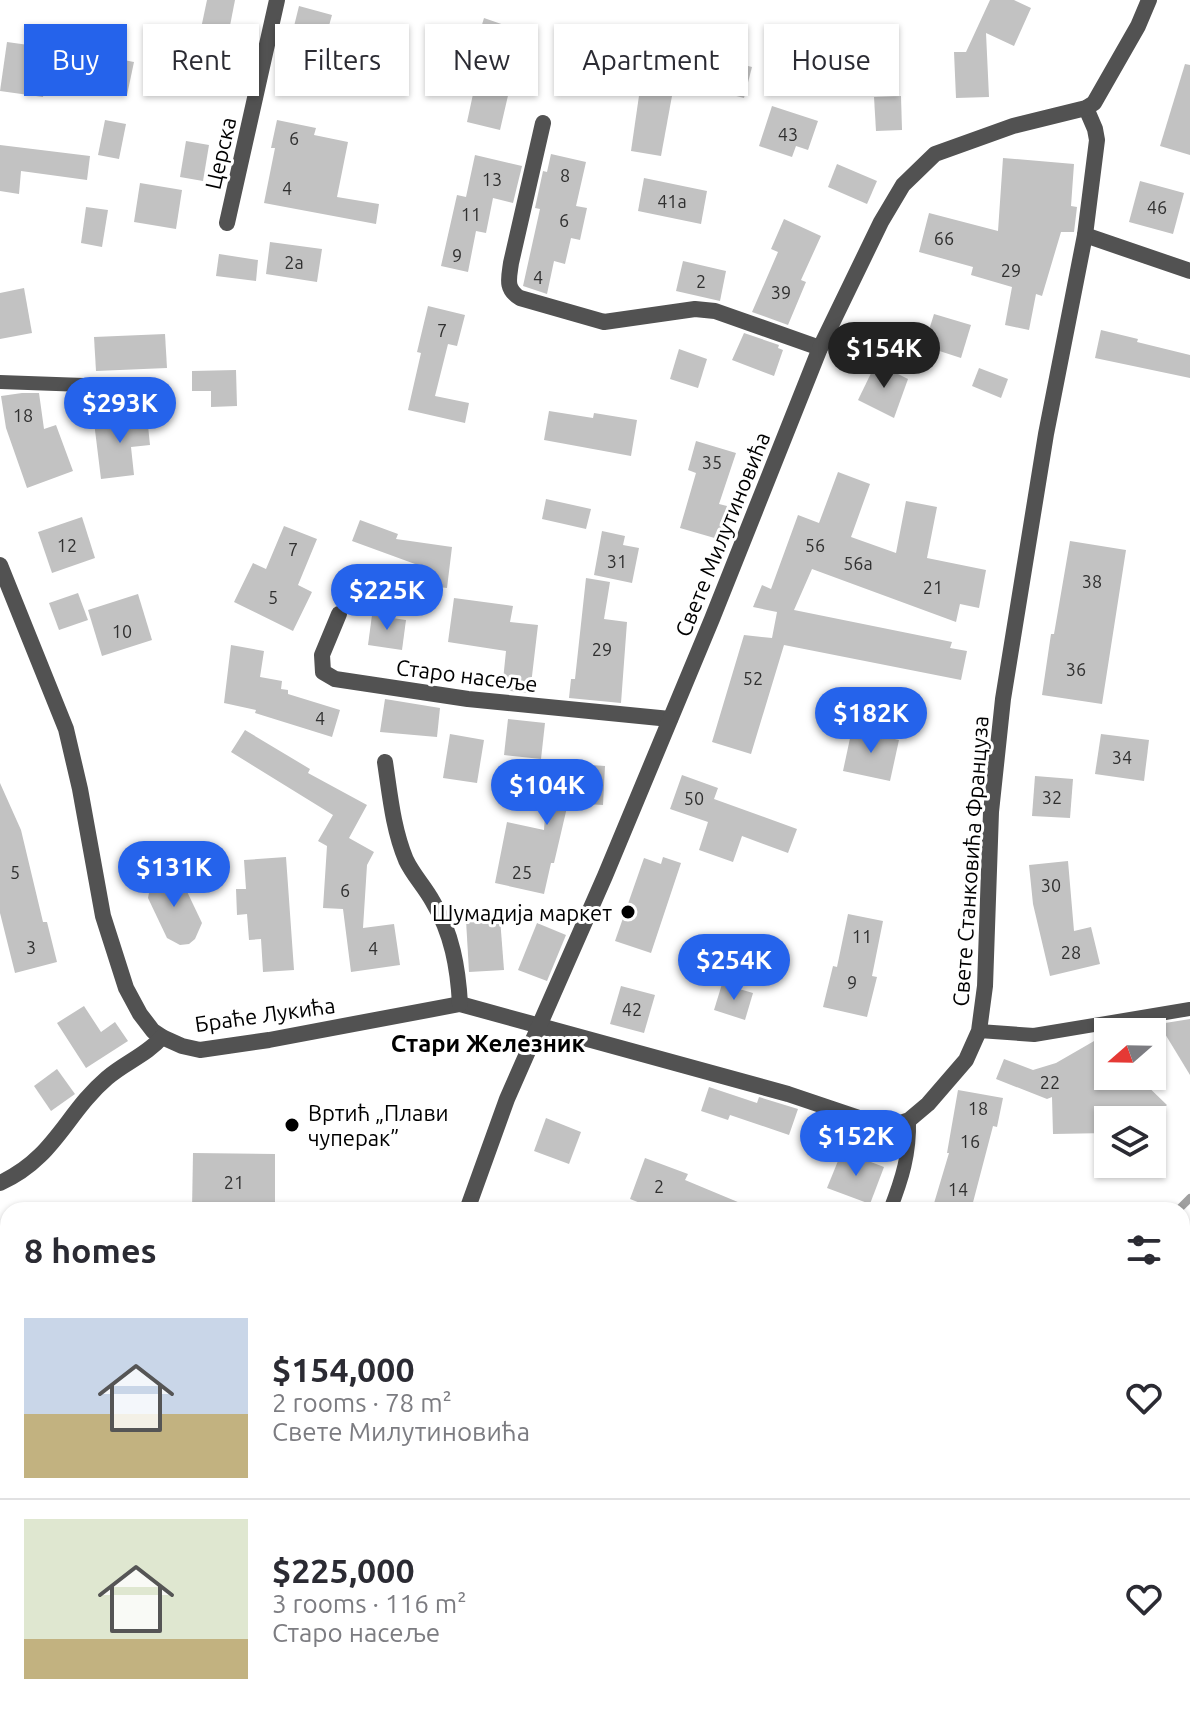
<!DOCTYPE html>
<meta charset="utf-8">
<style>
body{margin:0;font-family:Ubuntu,sans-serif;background:#f2f2f3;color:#2b2b33;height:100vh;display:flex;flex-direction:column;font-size:30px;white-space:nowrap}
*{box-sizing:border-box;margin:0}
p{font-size:26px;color:#7c7c81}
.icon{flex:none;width:44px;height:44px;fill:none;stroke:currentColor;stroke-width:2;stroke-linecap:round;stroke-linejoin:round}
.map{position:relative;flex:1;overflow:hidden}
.side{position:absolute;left:0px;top:1202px;width:1190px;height:514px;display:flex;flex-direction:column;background:#fff;border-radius:24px 24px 0 0;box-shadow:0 2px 6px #0004}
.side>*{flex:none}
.guide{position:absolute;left:24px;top:24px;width:1142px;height:72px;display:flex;gap:16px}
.needle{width:52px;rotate:250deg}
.fabs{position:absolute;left:1094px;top:1018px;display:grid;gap:16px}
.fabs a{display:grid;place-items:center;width:72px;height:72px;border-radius:0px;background:#fff;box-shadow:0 2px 6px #0004;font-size:40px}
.price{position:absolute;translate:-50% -68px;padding:0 18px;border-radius:28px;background:#2563eb;color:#fff;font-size:26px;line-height:52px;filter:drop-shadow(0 2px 4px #0008)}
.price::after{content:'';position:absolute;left:50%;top:48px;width:24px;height:18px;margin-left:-12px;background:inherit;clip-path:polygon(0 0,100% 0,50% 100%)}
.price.active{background:#222;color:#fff}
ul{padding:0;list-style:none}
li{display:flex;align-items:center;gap:24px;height:200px;padding:0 24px}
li+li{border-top:2px solid #e1e1e2}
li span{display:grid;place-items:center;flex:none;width:224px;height:160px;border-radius:0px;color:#555}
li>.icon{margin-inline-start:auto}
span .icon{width:96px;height:96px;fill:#fffc;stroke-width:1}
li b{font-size:34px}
h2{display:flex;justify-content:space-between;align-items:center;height:96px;padding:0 24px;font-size:34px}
.tag{padding:0 28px;border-radius:0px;background:#fff;box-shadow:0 2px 6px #0004;font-size:28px;line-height:72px}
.tag.active{background:#2563eb;color:#fff}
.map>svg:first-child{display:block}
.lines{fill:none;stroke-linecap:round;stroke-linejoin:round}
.stream{stroke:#a0a0a0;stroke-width:8}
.building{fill:#c2c2c2}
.service{stroke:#525252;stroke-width:14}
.minor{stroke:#525252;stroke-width:16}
.tertiary{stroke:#525252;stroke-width:16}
.poi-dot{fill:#000;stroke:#fff;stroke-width:3}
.labels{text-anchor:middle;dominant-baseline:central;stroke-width:6;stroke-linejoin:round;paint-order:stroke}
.number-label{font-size:18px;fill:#303030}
.street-label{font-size:22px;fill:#000;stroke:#fff}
.poi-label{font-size:22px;fill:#000;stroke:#fff;text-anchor:end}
.neighbourhood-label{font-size:24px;font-weight:bold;fill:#000;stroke:#fff}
</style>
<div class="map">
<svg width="1190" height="1715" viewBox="0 0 1190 1715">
<rect width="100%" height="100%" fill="#fff"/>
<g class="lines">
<g class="stream">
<path d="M 1178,1210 L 1190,1198"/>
<path d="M 778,1715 L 782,1708"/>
</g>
</g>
<g class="building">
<path d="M 207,0 L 235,0 L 220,77 L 192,71 Z"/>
<path d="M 990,0 L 1014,0 L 1031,8 L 1014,46 L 986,33 L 989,97 L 956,98 L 954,52 L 966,52 Z"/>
<path d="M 299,6 L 332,15 L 319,61 L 332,64 L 326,89 L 281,79 Z"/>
<path d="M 484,18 L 516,29 L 506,61 L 522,64 L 517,89 L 510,87 L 500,130 L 467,122 L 484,43 L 477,41 Z"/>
<path d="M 7,42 L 50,48 L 43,97 L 0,91 Z"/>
<path d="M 103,56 L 134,62 L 127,95 L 96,88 Z"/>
<path d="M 729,61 L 752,67 L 744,98 L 721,92 Z"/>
<path d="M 1185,64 L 1190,65 L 1190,155 L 1160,146 Z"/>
<path d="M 643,68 L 676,74 L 661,156 L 631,151 Z"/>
<path d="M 901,96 L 902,130 L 876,131 L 874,97 Z"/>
<path d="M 772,106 L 818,121 L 808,150 L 796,146 L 792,157 L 759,146 Z"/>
<path d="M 105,120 L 126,124 L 119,159 L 98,155 Z"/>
<path d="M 277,120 L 316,128 L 314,135 L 348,142 L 337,197 L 379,204 L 376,224 L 264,203 L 275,148 L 271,148 Z"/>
<path d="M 186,141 L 209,145 L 203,181 L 180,177 Z"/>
<path d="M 0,145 L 90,156 L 87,180 L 21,171 L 19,194 L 0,191 Z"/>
<path d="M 551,154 L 586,162 L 576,206 L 587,208 L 580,240 L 571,238 L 565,264 L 554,261 L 547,294 L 523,286 L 540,209 L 535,208 L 543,171 L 547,172 Z"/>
<path d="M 475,155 L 522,166 L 513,203 L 493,198 L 486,233 L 476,231 L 468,272 L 441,266 L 457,195 L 466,197 Z"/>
<path d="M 1003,158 L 1074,164 L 1071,206 L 1077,207 L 1074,232 L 1061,232 L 1042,296 L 1036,294 L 1029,330 L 1005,325 L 1012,287 L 971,275 L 973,267 L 919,252 L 929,213 L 998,231 Z"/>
<path d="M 837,164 L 877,181 L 867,204 L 828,187 Z"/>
<path d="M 644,178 L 707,191 L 701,224 L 638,211 Z"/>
<path d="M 1140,181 L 1184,193 L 1173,234 L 1129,222 Z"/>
<path d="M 140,183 L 182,190 L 176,229 L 134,222 Z"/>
<path d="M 86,207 L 108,210 L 102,247 L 81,243 Z"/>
<path d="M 784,219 L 821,236 L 801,280 L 806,282 L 788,325 L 752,312 L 778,252 L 771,249 Z"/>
<path d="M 270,242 L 322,249 L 317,282 L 266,274 Z"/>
<path d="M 219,254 L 258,260 L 256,281 L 216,276 Z"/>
<path d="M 683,261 L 726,271 L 720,301 L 676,291 Z"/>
<path d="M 24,288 L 32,333 L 0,339 L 0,293 Z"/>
<path d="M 428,306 L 465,315 L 457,346 L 448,344 L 435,396 L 469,403 L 465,423 L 408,410 L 421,353 L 417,352 Z"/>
<path d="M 934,314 L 971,325 L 961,358 L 924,346 Z"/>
<path d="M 1101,330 L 1138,339 L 1137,342 L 1190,355 L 1190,378 L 1095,358 Z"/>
<path d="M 744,333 L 779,345 L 778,348 L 783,350 L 774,376 L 732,360 Z"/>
<path d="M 165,334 L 167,368 L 96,371 L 94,337 Z"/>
<path d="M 679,349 L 707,359 L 698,388 L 670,379 Z"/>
<path d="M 876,363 L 908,379 L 894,418 L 858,400 Z"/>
<path d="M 979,368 L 1008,379 L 1001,398 L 972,386 Z"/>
<path d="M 236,370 L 237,406 L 211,407 L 211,391 L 192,391 L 192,371 Z"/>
<path d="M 22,393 L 39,393 L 44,429 L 56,425 L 73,471 L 27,488 L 6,428 L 1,396 Z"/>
<path d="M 549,411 L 593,418 L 594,413 L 637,420 L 631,456 L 544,440 Z"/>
<path d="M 147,416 L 150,445 L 131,447 L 134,475 L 101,479 L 94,422 Z"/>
<path d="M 696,441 L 736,453 L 719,504 L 727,506 L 718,539 L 680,528 L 696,473 L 688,470 Z"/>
<path d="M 838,472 L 870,484 L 851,537 L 896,553 L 906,501 L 937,507 L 927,558 L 986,570 L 979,608 L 960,604 L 956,622 L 812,569 L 794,610 L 952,642 L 950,648 L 967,651 L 961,680 L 784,645 L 751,754 L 712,742 L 744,635 L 772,638 L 777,612 L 753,607 L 762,585 L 771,589 L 798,515 L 819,523 Z"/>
<path d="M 546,499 L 591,509 L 586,529 L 542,519 Z"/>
<path d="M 82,517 L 95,558 L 52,573 L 38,532 Z"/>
<path d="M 360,520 L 398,534 L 396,539 L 452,547 L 447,588 L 413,584 L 415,564 L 352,541 Z"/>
<path d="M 284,526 L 317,539 L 298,585 L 312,592 L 293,631 L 234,602 L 253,563 L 266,569 Z"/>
<path d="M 602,531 L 625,536 L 623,545 L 639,548 L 632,583 L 594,575 Z"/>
<path d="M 1070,541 L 1126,550 L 1102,704 L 1042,695 L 1051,634 L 1054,634 Z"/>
<path d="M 586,578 L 610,582 L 604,619 L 627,622 L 621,703 L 569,698 L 571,679 L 575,679 Z"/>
<path d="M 78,593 L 88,620 L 59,630 L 49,603 Z"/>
<path d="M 138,594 L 152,640 L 102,656 L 88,610 Z"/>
<path d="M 454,598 L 513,606 L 510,622 L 538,625 L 530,693 L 502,690 L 506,651 L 448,642 Z"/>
<path d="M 372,615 L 406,620 L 402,650 L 368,645 Z"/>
<path d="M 231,645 L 264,651 L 260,677 L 282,681 L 281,689 L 288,690 L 288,694 L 340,710 L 332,737 L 255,713 L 256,710 L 224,703 Z"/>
<path d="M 385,699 L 440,708 L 437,737 L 380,732 Z"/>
<path d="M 508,719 L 545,723 L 541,759 L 504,755 Z"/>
<path d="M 852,729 L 899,740 L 890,781 L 843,771 Z"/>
<path d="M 245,730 L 310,769 L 308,773 L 367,805 L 349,838 L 374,852 L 367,865 L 363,928 L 394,924 L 400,965 L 351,972 L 343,909 L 323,908 L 327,846 L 318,841 L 333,815 L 231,752 Z"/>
<path d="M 450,734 L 484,740 L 477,783 L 443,778 Z"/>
<path d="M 1101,734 L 1149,740 L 1144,781 L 1095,774 Z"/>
<path d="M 549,762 L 605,766 L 603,805 L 568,803 L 554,863 L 551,863 L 544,894 L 495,883 L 507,822 L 544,830 Z"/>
<path d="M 682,775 L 718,788 L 714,799 L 797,829 L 788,853 L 742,836 L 733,862 L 699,850 L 708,822 L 670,809 Z"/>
<path d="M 1035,776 L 1073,779 L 1070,818 L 1032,816 Z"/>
<path d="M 0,783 L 21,830 L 43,922 L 47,922 L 57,962 L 15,973 L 0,913 Z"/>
<path d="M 286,857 L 294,970 L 263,972 L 261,939 L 249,940 L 247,914 L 237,915 L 236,889 L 246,889 L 244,860 Z"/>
<path d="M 663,857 L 681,863 L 651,953 L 615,941 L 644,858 L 661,864 Z"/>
<path d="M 1068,861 L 1074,931 L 1091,927 L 1100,964 L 1050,976 L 1033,904 L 1029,865 Z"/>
<path d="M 164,872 L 182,881 L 202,923 L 195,939 L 189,944 L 180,945 L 167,938 L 148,898 L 152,877 Z"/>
<path d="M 848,914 L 883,921 L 872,976 L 877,977 L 867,1017 L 823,1007 L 833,966 L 837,967 Z"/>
<path d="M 500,918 L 504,970 L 469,972 L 466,920 Z"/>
<path d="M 537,923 L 566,935 L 547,981 L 518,970 Z"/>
<path d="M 722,984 L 753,993 L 745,1020 L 714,1010 Z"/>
<path d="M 621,986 L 655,995 L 644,1033 L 610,1024 Z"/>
<path d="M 84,1006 L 101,1032 L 115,1022 L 128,1041 L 86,1068 L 57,1023 Z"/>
<path d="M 1190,1019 L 1190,1075 L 1159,1024 Z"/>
<path d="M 1108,1033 L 1108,1076 L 1137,1076 L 1167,1105 L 1152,1120 L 1108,1120 L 1108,1133 L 1053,1134 L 1052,1097 L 1047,1099 L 996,1079 L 1004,1059 L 1033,1070 L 1056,1063 Z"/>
<path d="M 57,1069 L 75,1094 L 51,1111 L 34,1086 Z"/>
<path d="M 709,1087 L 757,1103 L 759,1097 L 798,1109 L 789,1135 L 730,1115 L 728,1120 L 701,1111 Z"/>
<path d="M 958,1090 L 1003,1098 L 997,1127 L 993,1126 L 971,1210 L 932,1210 L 949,1153 L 947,1153 Z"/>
<path d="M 546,1118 L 581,1132 L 569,1164 L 534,1151 Z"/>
<path d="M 842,1151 L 884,1167 L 870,1204 L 827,1188 Z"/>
<path d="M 193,1153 L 275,1154 L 275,1210 L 192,1210 Z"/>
<path d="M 645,1158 L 688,1174 L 685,1180 L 757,1210 L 658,1210 L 630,1199 Z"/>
</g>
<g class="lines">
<g class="service">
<path d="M 0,382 L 84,385"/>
<path d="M 979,1031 L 1034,1035 L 1190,1009"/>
<path d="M 890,1210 C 902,1179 910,1154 909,1120"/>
</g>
<g class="minor">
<path d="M 543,123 L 511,263 C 509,278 505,289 520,298 L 604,322 L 695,309 L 715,311 L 820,348"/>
<path d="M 227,223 L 277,0"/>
<path d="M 1085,235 L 1190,271"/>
<path d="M 0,565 L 66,729 L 80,789 L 103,916 L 126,988 L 140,1014 L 153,1031 L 162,1037 L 182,1046 L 200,1050 L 269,1040 L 460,1004 L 788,1094 L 874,1123 L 891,1126 L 909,1120 L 928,1104 L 966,1060 L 979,1031 L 985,986 L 991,812 L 1003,699 L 1046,434 L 1085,235 L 1097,140 L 1095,129 L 1086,108"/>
<path d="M 339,614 L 322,655 L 323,672 L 335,679 L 468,699 L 670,719"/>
<path d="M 385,762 C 390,795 393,829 406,860 C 413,875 425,887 433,902 C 452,933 458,968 460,1004"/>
<path d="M 0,1183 C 55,1158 66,1113 107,1078 C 124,1063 148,1054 162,1037"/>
<path d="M 592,1715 L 595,1708"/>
</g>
<g class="tertiary">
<path d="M 467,1210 L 507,1099 L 605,876 L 712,619 L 820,348 L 881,222 L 903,185 L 935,154 L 1013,126 L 1086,108 L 1094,103 L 1138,26 L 1149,0"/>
<path d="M 361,1715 L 362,1708"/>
</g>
</g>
<g class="poi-dot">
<circle cx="628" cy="912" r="8"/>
<circle cx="292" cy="1125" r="8"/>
</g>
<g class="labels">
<g class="number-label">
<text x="788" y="134">43</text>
<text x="294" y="138">6</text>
<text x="565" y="175">8</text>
<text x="492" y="179">13</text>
<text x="287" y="188">4</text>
<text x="672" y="201">41a</text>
<text x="1157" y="207">46</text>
<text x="471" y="214">11</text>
<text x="564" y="220">6</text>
<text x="944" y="238">66</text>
<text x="457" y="255">9</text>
<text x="294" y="262">2a</text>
<text x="1011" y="270">29</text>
<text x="538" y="277">4</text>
<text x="701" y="281">2</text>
<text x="781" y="292">39</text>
<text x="442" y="330">7</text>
<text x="23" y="415">18</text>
<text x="712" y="462">35</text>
<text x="67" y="545">12</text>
<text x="815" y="545">56</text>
<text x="293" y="549">7</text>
<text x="617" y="561">31</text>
<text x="858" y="563">56a</text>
<text x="1092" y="581">38</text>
<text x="933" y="587">21</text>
<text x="273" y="597">5</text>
<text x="122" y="631">10</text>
<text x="602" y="649">29</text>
<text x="1076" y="669">36</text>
<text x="753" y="678">52</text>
<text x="320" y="718">4</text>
<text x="1122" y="757">34</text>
<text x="1052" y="797">32</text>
<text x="694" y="798">50</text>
<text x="15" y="872">5</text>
<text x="522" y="872">25</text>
<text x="1051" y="885">30</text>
<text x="345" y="890">6</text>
<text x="862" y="936">11</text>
<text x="31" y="947">3</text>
<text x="373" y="948">4</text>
<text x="1071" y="952">28</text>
<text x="852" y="982">9</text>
<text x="632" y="1009">42</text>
<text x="1050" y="1082">22</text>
<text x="978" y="1108">18</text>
<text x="970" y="1141">16</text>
<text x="234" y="1182">21</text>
<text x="659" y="1186">2</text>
<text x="958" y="1189">14</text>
</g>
<g class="street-label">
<text transform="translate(220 153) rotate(-77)">Церска</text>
<text transform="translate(722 534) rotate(-68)">Свете Милутиновића</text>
<text transform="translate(467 675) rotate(7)">Старо насеље</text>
<text transform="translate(970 861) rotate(-86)">Свете Станковића Француза</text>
<text transform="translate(265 1014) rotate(-8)">Браће Лукића</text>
</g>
<g class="poi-label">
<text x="612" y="912">Шумадија маркет</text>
<text x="308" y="1112" text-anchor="start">Вртић „Плави<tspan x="308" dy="25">чуперак”</tspan></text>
</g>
<g class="neighbourhood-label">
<text x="488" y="1043">Стари Железник</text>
</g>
</g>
</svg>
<div class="fabs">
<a><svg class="needle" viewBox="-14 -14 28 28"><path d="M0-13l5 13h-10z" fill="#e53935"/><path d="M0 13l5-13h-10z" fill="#7c7c81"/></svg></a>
<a><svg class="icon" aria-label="layers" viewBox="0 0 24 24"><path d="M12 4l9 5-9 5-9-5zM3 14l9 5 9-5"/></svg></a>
</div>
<b class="price active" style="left:884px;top:390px">$154K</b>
<b class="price" style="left:120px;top:445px">$293K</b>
<b class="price" style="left:387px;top:632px">$225K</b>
<b class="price" style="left:871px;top:755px">$182K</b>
<b class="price" style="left:547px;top:827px">$104K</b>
<b class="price" style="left:174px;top:909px">$131K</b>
<b class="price" style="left:734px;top:1002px">$254K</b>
<b class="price" style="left:856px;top:1178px">$152K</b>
<div class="guide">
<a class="tag active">Buy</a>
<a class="tag">Rent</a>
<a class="tag">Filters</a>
<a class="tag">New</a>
<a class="tag">Apartment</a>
<a class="tag">House</a>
</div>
<section class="side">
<h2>8 homes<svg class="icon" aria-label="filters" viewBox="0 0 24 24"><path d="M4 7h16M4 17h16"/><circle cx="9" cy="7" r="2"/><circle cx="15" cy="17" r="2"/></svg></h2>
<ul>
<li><span style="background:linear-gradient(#c9d6e8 60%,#c2b280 0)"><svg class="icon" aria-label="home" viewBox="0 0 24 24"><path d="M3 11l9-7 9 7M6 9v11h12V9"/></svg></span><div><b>$154,000</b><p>2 rooms · 78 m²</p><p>Свете Милутиновића</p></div><svg class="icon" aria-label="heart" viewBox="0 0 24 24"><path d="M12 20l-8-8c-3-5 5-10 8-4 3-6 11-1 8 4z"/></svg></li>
<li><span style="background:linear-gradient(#dfe7d0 75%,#c2b280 0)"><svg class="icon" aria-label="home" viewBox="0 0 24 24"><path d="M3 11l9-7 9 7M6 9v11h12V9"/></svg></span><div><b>$225,000</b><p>3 rooms · 116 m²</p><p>Старо насеље</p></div><svg class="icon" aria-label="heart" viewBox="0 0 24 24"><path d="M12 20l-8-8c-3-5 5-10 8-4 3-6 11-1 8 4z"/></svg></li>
</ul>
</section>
</div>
